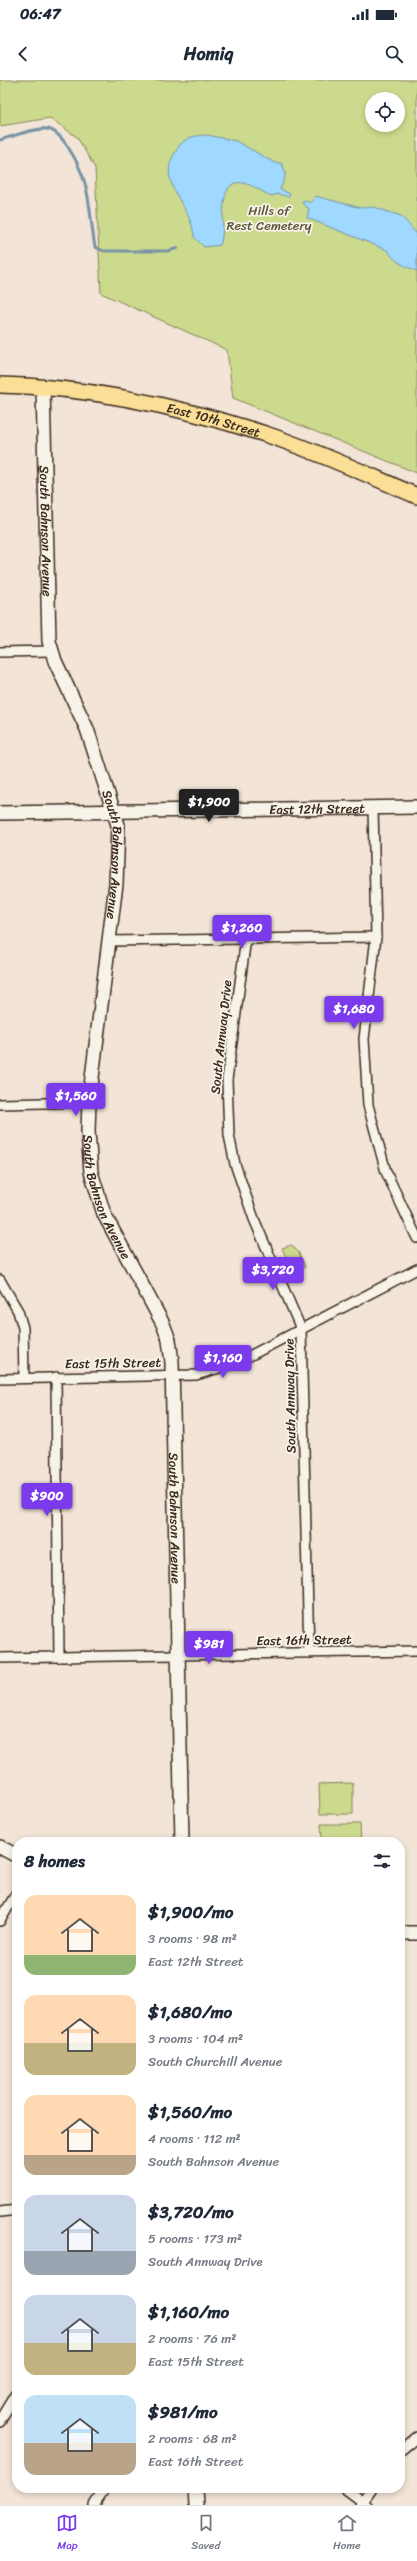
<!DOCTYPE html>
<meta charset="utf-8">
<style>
body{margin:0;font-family:Sriracha,sans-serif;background:#f2f2f3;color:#1f2937;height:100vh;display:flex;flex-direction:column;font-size:15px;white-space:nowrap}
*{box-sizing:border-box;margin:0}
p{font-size:13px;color:#747a83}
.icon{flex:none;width:22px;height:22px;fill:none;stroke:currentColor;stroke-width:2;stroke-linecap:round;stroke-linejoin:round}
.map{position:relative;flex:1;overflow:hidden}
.sheet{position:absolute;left:12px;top:1757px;width:393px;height:656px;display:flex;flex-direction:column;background:#fff;border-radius:16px;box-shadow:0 2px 6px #0003}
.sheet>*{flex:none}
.tools{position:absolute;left:365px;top:12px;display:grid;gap:8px}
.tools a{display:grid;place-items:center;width:40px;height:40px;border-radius:50%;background:#fff;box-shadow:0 2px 6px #0003;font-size:20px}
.price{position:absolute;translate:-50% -34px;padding:0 9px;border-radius:4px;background:#7c3aed;color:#fff;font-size:13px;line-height:26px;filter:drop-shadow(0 1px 2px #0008)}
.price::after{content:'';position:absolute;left:50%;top:24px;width:12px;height:9px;margin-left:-6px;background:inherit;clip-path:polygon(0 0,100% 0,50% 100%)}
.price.current{background:#222;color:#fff}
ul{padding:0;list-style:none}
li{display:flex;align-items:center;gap:12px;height:100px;padding:0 12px}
li span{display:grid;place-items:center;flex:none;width:112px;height:80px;border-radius:12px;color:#555}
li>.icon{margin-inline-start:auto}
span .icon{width:48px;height:48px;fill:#fffc;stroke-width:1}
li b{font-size:17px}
h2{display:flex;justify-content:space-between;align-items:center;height:48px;padding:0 12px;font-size:17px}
.status{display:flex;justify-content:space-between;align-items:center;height:28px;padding:0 20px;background:#fff;direction:ltr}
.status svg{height:11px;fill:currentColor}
header{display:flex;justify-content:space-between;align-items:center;height:52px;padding:0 12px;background:#fff;font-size:18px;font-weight:700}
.dock{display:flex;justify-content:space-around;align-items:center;height:56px;border-top:1px solid #e0e1e3;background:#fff;font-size:11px;color:#747a83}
.dock a{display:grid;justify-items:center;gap:2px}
.dock .current{color:#7c3aed}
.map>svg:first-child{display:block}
.green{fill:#ccda8e;stroke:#848256;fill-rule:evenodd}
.water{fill:#9fd9ff;stroke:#7793a5}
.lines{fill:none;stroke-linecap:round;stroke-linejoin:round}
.stream{stroke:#7793a5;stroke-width:3}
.street-casing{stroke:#3b2a1e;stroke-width:12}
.secondary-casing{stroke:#3b2a1e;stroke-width:16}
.primary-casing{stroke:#3b2a1e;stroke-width:18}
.street{stroke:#f7f3e8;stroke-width:9}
.secondary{stroke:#f7f3e8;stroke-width:13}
.primary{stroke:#fbdf96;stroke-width:15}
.labels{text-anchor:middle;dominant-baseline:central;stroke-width:3.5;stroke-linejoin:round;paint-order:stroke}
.park-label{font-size:13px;fill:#5f563a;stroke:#f7f3e8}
.street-label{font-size:13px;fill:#3b2a1e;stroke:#f7f3e8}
</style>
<div class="status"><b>06:47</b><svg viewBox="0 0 49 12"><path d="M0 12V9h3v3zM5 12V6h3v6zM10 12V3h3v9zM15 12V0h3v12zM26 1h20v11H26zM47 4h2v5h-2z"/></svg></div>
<header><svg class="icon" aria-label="back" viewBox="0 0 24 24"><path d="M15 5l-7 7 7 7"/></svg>Homiq<svg class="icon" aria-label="search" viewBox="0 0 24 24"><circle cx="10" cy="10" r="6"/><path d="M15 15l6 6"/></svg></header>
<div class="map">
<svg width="417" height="2425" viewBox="0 0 417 2425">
<rect width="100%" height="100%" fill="#f2e4d6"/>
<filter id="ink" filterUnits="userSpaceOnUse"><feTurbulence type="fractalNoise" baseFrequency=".025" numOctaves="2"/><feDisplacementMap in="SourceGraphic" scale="8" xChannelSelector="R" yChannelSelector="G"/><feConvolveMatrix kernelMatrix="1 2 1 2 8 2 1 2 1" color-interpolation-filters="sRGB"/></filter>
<g filter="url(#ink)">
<g class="green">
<path d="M 0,0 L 417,0 L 417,393 L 233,318 L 227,270 L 101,213 L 95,88 L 77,57 L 50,38 L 0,46 ZM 372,19 L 398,19 L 398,45 L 372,45 Z"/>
<path d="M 292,1165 L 299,1173 L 305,1187 L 293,1193 L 282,1168 Z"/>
<path d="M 353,1703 L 353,1734 L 320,1734 L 319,1704 Z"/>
<path d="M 321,1744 L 360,1744 L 361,1762 L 322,1762 Z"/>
</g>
<g class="water">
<path d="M 207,55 L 236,61 L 275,83 L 281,83 C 288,93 285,99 280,109 L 290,114 L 289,117 L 278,114 L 271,116 C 262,112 253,105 243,103 C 215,97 227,150 220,165 L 204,167 L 194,157 C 193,126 154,103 176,71 C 184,57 192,56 207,55 Z"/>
<path d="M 315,116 L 361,128 L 374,127 L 401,136 L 417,154 L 417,191 C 404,186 395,182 387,170 L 307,138 L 309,129 L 302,123 L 303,120 L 311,123 Z"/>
</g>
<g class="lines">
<path class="stream" d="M 0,60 C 11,57 41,45 51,50 C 58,53 64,61 68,67 C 92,104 88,127 95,167 L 104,171 L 168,171 L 178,168"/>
<defs>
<g id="street">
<path d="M 0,572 L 51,571"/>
<path d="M 373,728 L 376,857 L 364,959 L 368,1025 L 386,1092 L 417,1158"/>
<path d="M 246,858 L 227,1000 L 229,1055 L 235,1084 L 254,1139 L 301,1249 L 309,1573"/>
<path d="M 109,861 L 376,857"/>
<path d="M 0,1024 L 89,1022"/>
<path d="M 0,1200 L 18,1231 L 23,1248 L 24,1298"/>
<path d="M 56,1297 L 59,1577"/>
<path d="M 0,1299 L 196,1295 L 236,1283 L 417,1189"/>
<path d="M 0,1578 L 417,1571"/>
<path d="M 0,1841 L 17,1812"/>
<path d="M 0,2132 L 17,2130"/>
<path d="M 0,2341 L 17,2313"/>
<path d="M 400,2371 L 417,2357"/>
<path d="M 344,2408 L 367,2425"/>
<path d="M 94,2425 L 105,2408"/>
<path d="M 360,2425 L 372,2408"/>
</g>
<g id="secondary">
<path id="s1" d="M 43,308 L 49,561 L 55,581 L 87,649 L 118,745 L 116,804 L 89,1022 L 88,1051 L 91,1092 L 104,1134 L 163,1244 L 169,1260 L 172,1282 L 182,1762"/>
<path id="s2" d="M 0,733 L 417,727"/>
<path d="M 0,1767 L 17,1776"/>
<path d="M 400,1853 L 417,1853"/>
<path d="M 195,2408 L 196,2425"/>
</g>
<g id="primary">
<path id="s3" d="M 0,305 C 90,307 182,327 268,355 C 319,372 368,395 417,416"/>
</g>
</defs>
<use href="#street" class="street-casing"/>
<use href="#secondary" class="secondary-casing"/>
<use href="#primary" class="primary-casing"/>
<use href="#street" class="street"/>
<use href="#secondary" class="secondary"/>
<use href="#primary" class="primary"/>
</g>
</g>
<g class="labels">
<g class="park-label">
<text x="269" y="130">Hills of<tspan x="269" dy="15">Rest Cemetery</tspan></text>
</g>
<g class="street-label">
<text stroke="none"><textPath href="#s3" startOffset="217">East 10th Street</textPath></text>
<text stroke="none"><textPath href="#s1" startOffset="143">South Bahnson Avenue</textPath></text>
<text stroke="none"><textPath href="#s2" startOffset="317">East 12th Street</textPath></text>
<text stroke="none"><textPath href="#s1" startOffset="479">South Bahnson Avenue</textPath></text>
<text transform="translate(221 957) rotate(-84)">South Annway Drive</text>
<text stroke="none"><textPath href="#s1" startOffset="827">South Bahnson Avenue</textPath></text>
<text transform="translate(113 1283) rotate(-1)">East 15th Street</text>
<text transform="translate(290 1316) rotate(-91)">South Annway Drive</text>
<text stroke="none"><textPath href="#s1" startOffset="1163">South Bahnson Avenue</textPath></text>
<text transform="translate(304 1560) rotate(-1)">East 16th Street</text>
</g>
</g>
</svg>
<div class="tools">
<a><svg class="icon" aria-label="locate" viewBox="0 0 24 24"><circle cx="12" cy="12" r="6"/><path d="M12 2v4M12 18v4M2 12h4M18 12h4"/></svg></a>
</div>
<b class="price current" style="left:209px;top:743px">$1,900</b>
<b class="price" style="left:242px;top:869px">$1,260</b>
<b class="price" style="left:354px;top:950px">$1,680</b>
<b class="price" style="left:76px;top:1037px">$1,560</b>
<b class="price" style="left:273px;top:1211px">$3,720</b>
<b class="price" style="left:223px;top:1299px">$1,160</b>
<b class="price" style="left:47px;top:1437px">$900</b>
<b class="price" style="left:209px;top:1585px">$981</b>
<section class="sheet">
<h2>8 homes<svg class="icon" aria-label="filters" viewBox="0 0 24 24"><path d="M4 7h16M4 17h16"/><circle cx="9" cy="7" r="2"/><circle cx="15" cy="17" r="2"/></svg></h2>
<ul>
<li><span style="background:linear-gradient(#ffd9b3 75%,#8fb573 0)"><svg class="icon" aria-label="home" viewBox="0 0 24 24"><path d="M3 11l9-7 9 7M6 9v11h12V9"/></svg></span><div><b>$1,900/mo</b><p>3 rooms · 98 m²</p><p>East 12th Street</p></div></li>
<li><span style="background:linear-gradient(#ffd9b3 60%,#c2b280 0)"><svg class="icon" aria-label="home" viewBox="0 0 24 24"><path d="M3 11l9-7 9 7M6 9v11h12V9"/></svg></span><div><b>$1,680/mo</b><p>3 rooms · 104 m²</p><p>South Churchill Avenue</p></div></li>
<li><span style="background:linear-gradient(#ffd9b3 75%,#b9a48a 0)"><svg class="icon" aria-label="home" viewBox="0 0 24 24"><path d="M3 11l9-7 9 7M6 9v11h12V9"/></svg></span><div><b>$1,560/mo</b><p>4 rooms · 112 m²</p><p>South Bahnson Avenue</p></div></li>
<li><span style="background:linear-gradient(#c9d6e8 70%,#9aa5b1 0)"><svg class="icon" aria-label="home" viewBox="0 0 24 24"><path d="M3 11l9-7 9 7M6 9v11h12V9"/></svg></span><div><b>$3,720/mo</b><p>5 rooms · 173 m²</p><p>South Annway Drive</p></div></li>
<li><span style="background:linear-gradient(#c9d6e8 60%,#c2b280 0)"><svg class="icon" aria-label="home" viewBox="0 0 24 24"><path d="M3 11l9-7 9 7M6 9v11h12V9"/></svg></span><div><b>$1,160/mo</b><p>2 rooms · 76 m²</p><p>East 15th Street</p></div></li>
<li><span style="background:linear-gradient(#bfe0f5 60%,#b9a48a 0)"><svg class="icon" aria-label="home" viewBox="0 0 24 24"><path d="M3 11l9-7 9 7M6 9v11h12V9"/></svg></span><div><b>$981/mo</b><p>2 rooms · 68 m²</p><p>East 16th Street</p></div></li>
</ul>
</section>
</div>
<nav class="dock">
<a class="current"><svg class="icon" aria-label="map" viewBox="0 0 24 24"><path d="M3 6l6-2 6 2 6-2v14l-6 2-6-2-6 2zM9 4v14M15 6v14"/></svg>Map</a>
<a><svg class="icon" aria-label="saved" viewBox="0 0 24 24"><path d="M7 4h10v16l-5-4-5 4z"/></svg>Saved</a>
<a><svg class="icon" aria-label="home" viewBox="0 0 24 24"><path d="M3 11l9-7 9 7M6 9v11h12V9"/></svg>Home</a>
</nav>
